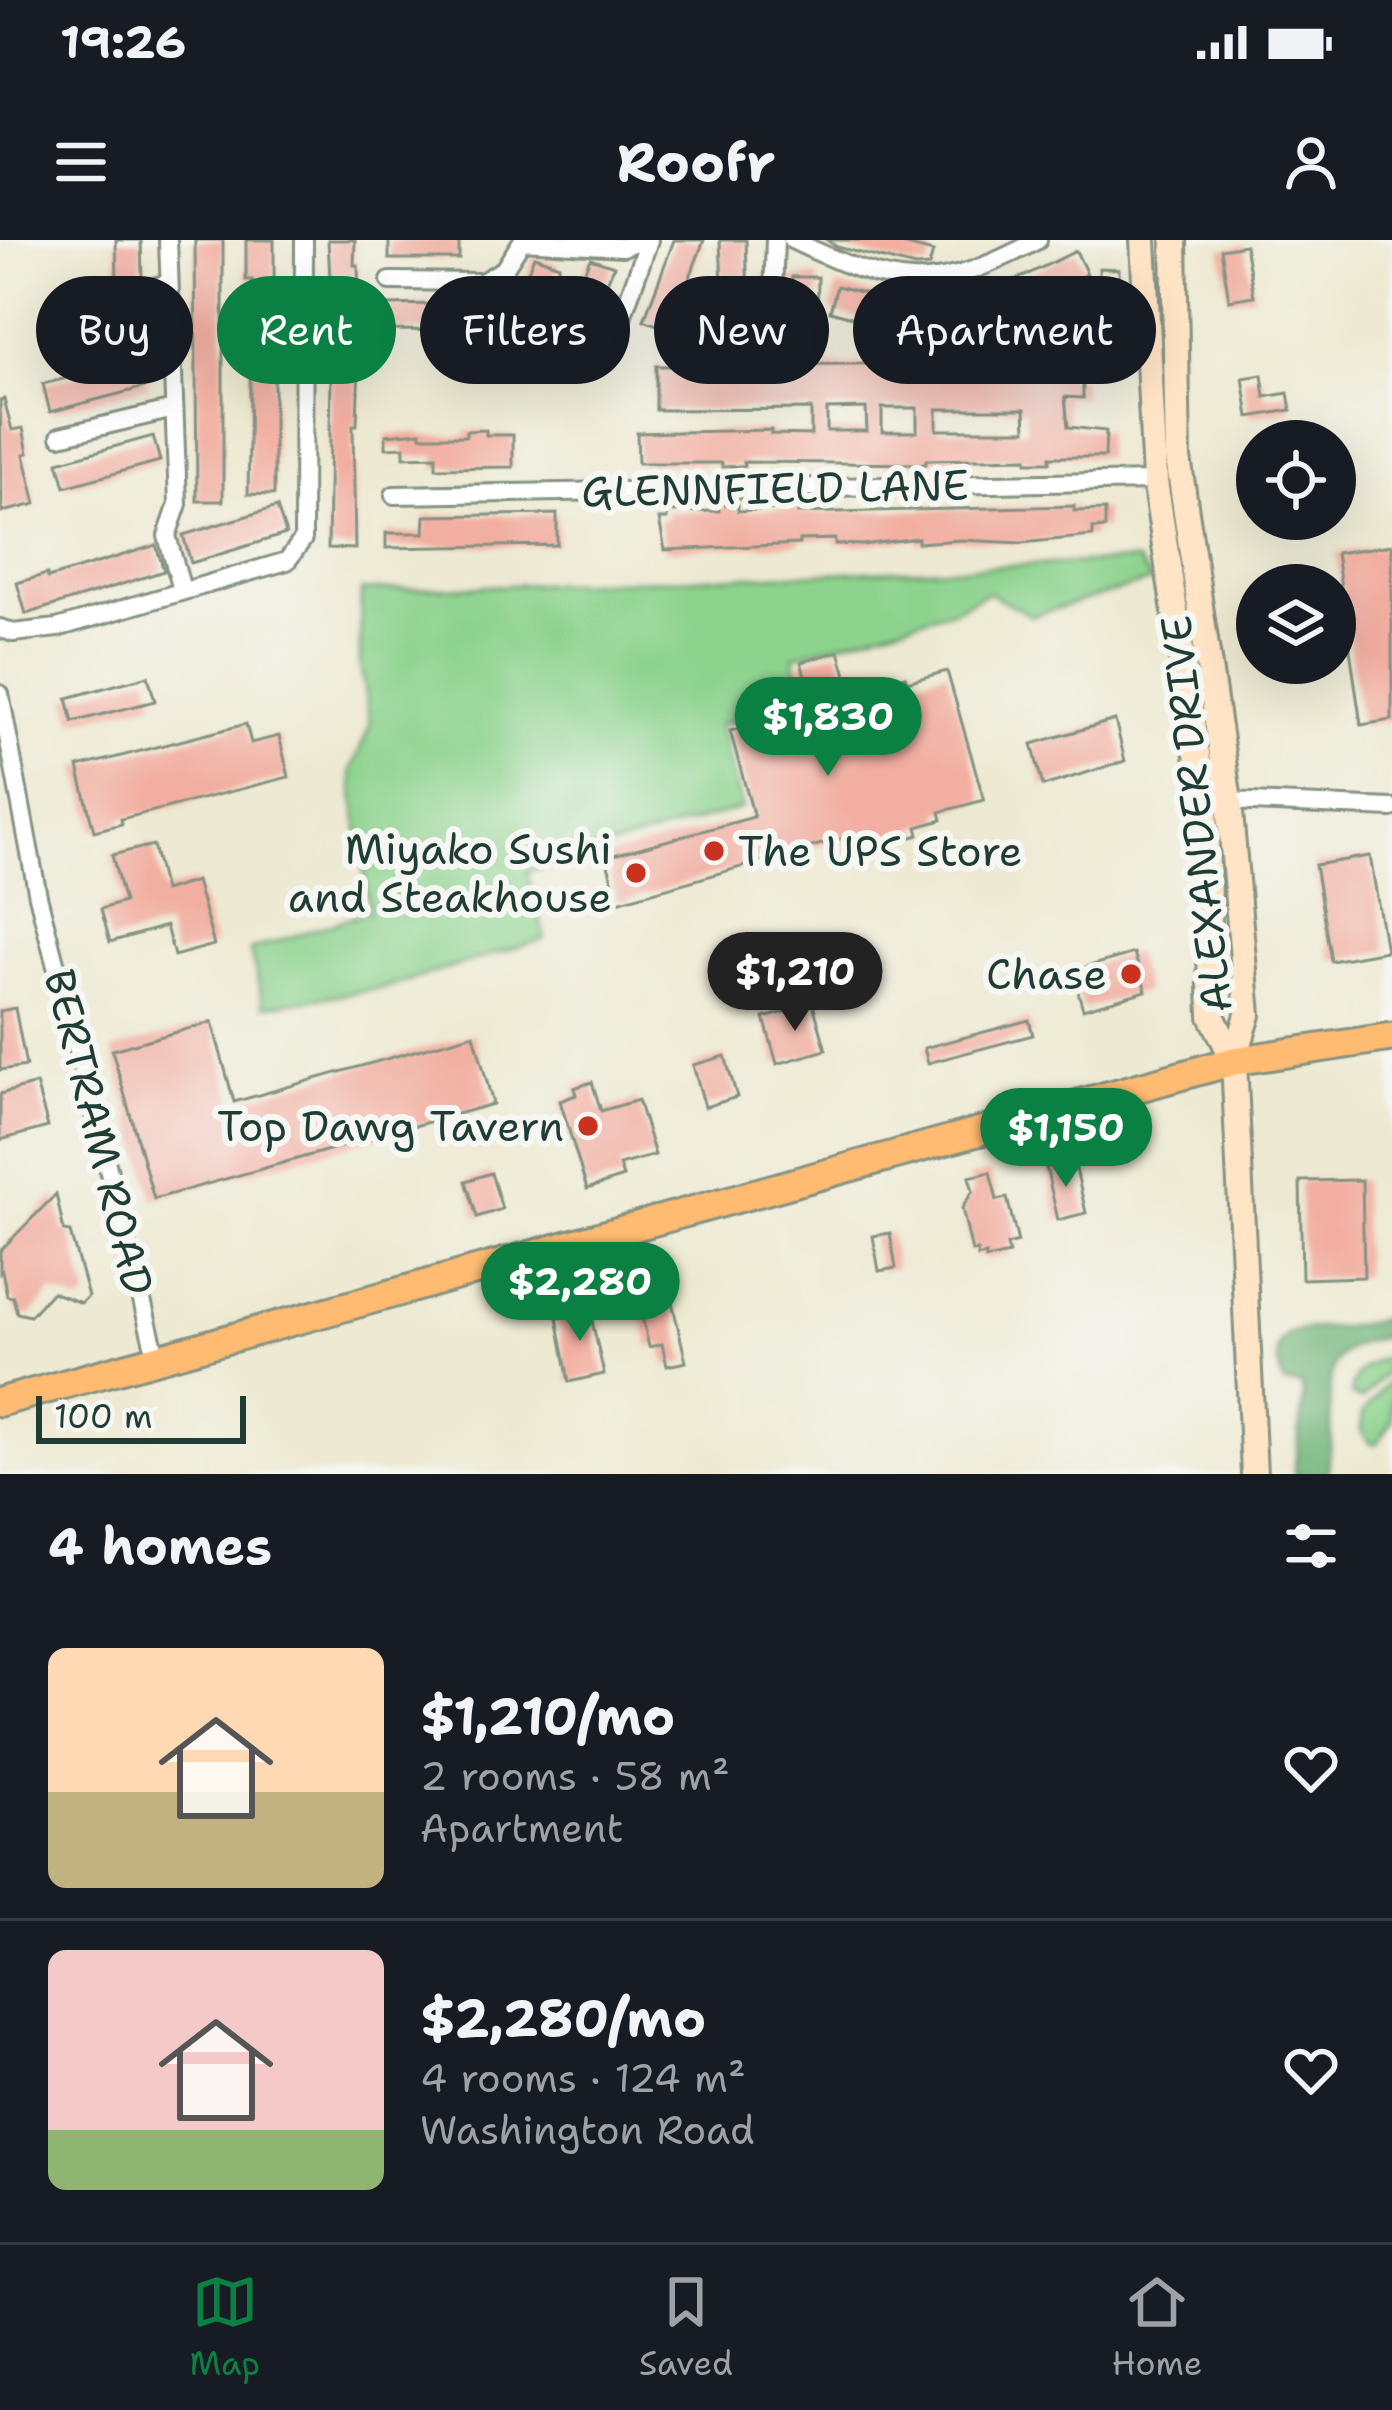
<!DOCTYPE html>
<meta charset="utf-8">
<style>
body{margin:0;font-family:"Shantell Sans",sans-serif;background:#242831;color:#f1f3f6;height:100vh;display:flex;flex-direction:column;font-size:45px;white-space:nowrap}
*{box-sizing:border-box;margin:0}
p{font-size:39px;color:#9ea1a6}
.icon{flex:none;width:66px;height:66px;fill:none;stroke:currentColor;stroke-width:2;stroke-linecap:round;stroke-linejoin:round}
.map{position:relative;height:1234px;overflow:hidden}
.drawer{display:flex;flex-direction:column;background:#171b24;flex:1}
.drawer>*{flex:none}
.banner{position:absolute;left:36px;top:36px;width:1320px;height:108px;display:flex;gap:24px}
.tools{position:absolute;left:1236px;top:180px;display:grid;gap:24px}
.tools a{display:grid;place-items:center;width:120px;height:120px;border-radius:50%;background:#171b24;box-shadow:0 12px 48px #0002;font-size:60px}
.scale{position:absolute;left:36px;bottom:30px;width:210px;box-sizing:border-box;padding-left:12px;border:6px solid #1f3d34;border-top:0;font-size:33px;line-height:42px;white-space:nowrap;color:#1f3d34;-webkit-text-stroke:9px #f6f6f2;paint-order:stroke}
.price{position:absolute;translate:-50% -102px;padding:0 27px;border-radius:42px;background:#0b8043;color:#fff;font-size:39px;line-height:78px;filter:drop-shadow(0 3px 6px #0008)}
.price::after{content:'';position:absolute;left:50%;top:72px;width:36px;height:27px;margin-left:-18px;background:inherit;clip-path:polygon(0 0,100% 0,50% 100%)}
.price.selected{background:#222;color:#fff}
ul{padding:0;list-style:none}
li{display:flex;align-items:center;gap:36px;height:300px;padding:0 48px}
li+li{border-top:3px solid #363941}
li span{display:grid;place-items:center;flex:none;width:336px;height:240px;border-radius:18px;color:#555}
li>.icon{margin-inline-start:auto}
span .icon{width:144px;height:144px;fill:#fffc;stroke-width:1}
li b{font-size:51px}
h2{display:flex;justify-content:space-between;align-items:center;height:144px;padding:0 48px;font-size:51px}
.chip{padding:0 42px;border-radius:54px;background:#171b24;box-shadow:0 12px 48px #0002;font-size:42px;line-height:108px}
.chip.selected{background:#0b8043;color:#fff}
.status{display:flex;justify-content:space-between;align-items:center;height:84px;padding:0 60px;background:#171b24;direction:ltr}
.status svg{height:33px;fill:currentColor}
header{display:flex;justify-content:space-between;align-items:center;height:156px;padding:0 48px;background:#171b24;font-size:54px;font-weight:700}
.dock{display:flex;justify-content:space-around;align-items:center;height:168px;border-top:3px solid #363941;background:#171b24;font-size:33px;color:#9ea1a6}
.dock a{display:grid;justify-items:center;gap:6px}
.dock .selected{color:#0b8043}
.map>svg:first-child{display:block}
.green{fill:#8dd38e;stroke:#568861;stroke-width:3}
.forest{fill:#72b579;stroke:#487956;stroke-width:3}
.building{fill:#f2aea0;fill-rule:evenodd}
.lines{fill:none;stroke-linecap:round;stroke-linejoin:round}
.minor-casing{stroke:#869383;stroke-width:22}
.secondary-casing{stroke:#869383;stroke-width:30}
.primary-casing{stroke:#869383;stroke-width:33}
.minor{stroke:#fff;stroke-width:16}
.secondary{stroke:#ffe4c6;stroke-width:24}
.primary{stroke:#ffbb71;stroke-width:27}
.poi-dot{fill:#c8321e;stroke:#f6f6f2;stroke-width:4.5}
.labels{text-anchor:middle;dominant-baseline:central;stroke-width:12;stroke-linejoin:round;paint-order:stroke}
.street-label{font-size:42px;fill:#1f3d34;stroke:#f6f6f2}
.poi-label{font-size:42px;fill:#1f3d34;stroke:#f6f6f2;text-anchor:end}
</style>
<div class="status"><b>19:26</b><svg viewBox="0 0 49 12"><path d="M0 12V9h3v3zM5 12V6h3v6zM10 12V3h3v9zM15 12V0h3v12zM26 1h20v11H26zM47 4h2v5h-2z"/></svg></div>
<header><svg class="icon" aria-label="menu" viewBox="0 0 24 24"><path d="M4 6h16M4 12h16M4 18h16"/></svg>Roofr<svg class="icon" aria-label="person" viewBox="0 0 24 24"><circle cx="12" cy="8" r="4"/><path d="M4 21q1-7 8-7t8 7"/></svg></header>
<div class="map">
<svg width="1392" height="1234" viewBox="0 0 1392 1234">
<rect width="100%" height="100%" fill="#f6f6f2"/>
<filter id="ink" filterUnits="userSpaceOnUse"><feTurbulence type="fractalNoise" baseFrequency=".00833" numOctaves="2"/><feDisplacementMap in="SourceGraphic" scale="24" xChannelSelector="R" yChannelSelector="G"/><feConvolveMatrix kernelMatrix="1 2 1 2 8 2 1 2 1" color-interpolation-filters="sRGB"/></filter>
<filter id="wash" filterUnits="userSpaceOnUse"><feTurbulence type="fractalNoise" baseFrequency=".004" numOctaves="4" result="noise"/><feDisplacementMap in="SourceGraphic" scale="48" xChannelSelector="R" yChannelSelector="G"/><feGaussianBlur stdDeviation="2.7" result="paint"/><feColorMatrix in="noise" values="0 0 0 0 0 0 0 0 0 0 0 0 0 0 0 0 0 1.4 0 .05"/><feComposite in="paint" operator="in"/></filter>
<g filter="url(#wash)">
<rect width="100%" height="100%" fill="#ede9d2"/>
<g class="green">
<path d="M 1137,321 L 1152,341 L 1031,376 L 988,352 L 955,369 L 794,416 L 805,461 L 719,484 L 742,568 L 527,632 L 545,699 L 384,748 L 264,766 L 250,710 L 369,672 L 351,532 L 370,485 L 360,424 L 361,351 Z"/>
<path d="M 1392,1115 L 1392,1125 L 1362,1159 L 1352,1156 C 1351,1130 1370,1122 1392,1115 Z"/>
<path d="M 1392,1137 L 1392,1182 L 1377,1203 L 1371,1203 L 1361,1191 L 1363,1173 Z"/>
</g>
<path class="forest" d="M 1392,1076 L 1392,1096 C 1318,1106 1330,1136 1331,1196 C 1331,1209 1328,1221 1328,1234 L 1294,1234 L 1304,1156 L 1301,1145 L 1284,1144 C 1261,1085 1302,1089 1343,1087 C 1360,1085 1376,1081 1392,1076 Z"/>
<g id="blocks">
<g class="building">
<path d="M 116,0 L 141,0 L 142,37 L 117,40 Z"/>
<path d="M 195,0 L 223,0 L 223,261 L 197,261 Z"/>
<path d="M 246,0 L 274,0 L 274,255 L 248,254 L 252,40 L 246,40 Z"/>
<path d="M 328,0 L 355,0 L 354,25 L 358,25 L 360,85 L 357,185 L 353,185 L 355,309 L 328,308 L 332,77 Z"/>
<rect x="389" y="0" width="70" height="19"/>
<path d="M 674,0 L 704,0 L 670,90 L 644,80 Z"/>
<path d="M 720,0 L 746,0 L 749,89 L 724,91 Z"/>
<path d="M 827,0 L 888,0 L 933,12 L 929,26 L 915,27 L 837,7 Z"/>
<path d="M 1245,5 L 1254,56 L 1229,60 L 1221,9 Z"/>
<path d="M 1076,11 L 1087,34 L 1026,64 L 1027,66 L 960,89 L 902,91 L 830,71 L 837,46 L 907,64 L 948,62 L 1022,37 Z"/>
<path d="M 534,16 L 559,25 L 533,89 L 509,80 Z"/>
<path d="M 590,18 L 614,26 L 587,90 L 563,80 Z"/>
<path d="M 1099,28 L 1119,29 L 1119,56 L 1099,56 Z"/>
<path d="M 792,37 L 818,37 L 817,90 L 792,90 Z"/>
<path d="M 441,64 L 487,65 L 487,91 L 387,90 L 387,65 Z"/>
<path d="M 148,69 L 153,94 L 103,106 L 101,98 L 77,104 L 72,81 L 97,75 L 98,81 Z"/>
<path d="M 141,119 L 149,146 L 50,172 L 43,144 Z"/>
<path d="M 1066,122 L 1066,137 L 1083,137 L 1083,158 L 1065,157 L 1068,187 L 1106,191 L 1105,217 L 1050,217 L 1050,222 L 1027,222 L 1027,218 L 926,220 L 926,224 L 744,222 L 745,226 L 722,227 L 722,223 L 638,223 L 637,193 L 771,190 L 771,194 L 811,195 L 811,169 L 656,170 L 656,126 ZM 866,168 L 867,191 L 827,191 L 827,169 ZM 882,168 L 917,168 L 917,192 L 882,192 ZM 937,169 L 1025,169 L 1026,190 L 937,190 Z"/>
<path d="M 1262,135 L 1265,157 L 1288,153 L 1291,170 L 1249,177 L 1243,138 Z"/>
<path d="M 4,159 L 12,190 L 23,188 L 28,213 L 24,214 L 36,264 L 2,272 L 0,160 Z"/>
<path d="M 486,190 L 486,195 L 513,195 L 513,227 L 436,228 L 436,216 L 404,217 L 404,207 L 386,208 L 386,195 L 421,192 L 421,196 L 466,196 L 466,191 Z"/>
<path d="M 153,196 L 160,221 L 65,247 L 58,222 Z"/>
<path d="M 719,264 L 738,264 L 738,271 L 798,268 L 798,273 L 1074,266 L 1074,271 L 1105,270 L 1105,288 L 1093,289 L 1093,296 L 1021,303 L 961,300 L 918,303 L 918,298 L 862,305 L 835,304 L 835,299 L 799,300 L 799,304 L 665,310 L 659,279 L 667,279 L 667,272 L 719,271 Z"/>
<path d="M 277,267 L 286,294 L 191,323 L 183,295 Z"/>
<path d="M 557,274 L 557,305 L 386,308 L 386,293 L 424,293 L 425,276 Z"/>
<path d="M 156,305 L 164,331 L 26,374 L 17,343 L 47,334 L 48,338 Z"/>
<path d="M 1392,305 L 1392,480 L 1361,485 L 1336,313 Z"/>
<path d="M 839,411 L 849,445 L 874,439 L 875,444 L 905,436 L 907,442 L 947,431 L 984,560 L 940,572 L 942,580 L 917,587 L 919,595 L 847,615 L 843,598 L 618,662 L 606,617 L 754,577 L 730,491 L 814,467 L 801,422 Z"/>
<path d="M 148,436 L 155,461 L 73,482 L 67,458 Z"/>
<path d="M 1115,480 L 1125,521 L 1043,546 L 1032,504 Z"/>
<path d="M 246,484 L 251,503 L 279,496 L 289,537 L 121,579 L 122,584 L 94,591 L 78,527 Z"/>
<path d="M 153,605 L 164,651 L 196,641 L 214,705 L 174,716 L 166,686 L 110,702 L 101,669 L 124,662 L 112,615 Z"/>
<path d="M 1370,616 L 1386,711 L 1331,721 L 1315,625 Z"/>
<path d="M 1134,713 L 1146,751 L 1083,769 L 1072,731 Z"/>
<path d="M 813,764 L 826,810 L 777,824 L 764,778 Z"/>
<path d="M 15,768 L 26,826 L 0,830 L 0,771 Z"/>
<path d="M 1029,780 L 1033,795 L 928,823 L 924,808 Z"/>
<path d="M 212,782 L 234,862 L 474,794 L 493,864 L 154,959 L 112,810 Z"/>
<path d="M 725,816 L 737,857 L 705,867 L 693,825 Z"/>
<path d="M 592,842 L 601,871 L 638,860 L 655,915 L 619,925 L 623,937 L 587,949 L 560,861 L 576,855 L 574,848 Z"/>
<path d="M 36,844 L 48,887 L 0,900 L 0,854 Z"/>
<path d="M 1074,920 L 1086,973 L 1058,980 L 1046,927 Z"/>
<path d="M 990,932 L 997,960 L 1007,958 L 1018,1002 L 1007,1005 L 1009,1014 L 986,1019 L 986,1015 L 978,1017 L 977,1011 L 972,1012 L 962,968 L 973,951 L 969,937 Z"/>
<path d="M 491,933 L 502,969 L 477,977 L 466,941 Z"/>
<path d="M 1362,940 L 1364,1037 L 1302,1039 L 1300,941 Z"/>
<path d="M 56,954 L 64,991 L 70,992 L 88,1056 L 81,1063 L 52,1052 L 30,1076 L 17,1073 L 13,1057 L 7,1056 L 2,1031 L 0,1033 L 0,1011 Z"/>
<path d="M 890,993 L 896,1028 L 879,1031 L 873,996 Z"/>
<path d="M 668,1044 L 686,1122 L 667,1126 L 662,1104 L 649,1107 L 637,1055 Z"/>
<path d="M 588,1063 L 604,1134 L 569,1142 L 557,1078 L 568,1076 L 566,1069 Z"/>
</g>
</g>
</g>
<g filter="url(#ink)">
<use href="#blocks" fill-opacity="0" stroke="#869383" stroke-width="3"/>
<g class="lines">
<defs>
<g id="minor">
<path d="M 168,0 L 178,264 L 167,296 L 182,350"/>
<path d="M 792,0 C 897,50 932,57 1038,0"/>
<path d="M 390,41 L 482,42 L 504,29 L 522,1 L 623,7 L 641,0"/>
<path d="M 69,69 L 169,43"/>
<path d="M 622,77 L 649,0"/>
<path d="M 772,82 L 775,0"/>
<path d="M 60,196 L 174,169"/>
<path d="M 394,255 L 1155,241"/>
<path d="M 0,388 L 13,393 L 57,388 L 287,321 L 303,299 L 304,0"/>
<path d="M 0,454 L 38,656 L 157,1119"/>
<path d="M 1229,561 L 1392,568"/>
</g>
<g id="secondary">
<path d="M 1143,0 L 1155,241 L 1205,567 L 1212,776 L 1234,821"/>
<path d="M 1174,0 L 1178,218 L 1229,561 L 1248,775 L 1234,821 L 1254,1234"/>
</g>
<path id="primary" d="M 0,1162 L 1234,821 L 1392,797"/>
</defs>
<use href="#minor" class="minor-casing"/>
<use href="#secondary" class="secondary-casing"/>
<use href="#primary" class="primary-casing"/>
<use href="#minor" class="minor"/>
<use href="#secondary" class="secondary"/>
<use href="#primary" class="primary"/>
</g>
</g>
<g class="poi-dot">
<circle cx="714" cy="611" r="12"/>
<circle cx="636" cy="633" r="12"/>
<circle cx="1131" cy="734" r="12"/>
<circle cx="588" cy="886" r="12"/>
</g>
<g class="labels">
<g class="street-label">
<text transform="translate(775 248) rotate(-1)">GLENNFIELD LANE</text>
<text transform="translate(1196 574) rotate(-96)">ALEXANDER DRIVE</text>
<text transform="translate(99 892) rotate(76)">BERTRAM ROAD</text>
</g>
<g class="poi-label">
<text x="612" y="609">Miyako Sushi<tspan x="612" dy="48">and Steakhouse</tspan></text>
<text x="738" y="611" text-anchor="start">The UPS Store</text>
<text x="1107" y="734">Chase</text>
<text x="564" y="886">Top Dawg Tavern</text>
</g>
</g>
</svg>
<div class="tools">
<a><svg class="icon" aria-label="locate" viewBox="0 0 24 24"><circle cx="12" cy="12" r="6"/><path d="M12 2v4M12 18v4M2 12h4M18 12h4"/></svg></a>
<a><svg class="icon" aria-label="layers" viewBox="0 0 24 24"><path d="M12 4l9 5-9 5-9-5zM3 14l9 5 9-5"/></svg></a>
</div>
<div class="scale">100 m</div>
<b class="price" style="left:828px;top:539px">$1,830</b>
<b class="price selected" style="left:795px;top:794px">$1,210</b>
<b class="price" style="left:1066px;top:950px">$1,150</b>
<b class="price" style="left:580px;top:1104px">$2,280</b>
<div class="banner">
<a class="chip">Buy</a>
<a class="chip selected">Rent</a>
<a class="chip">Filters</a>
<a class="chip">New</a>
<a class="chip">Apartment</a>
</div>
</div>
<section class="drawer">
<h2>4 homes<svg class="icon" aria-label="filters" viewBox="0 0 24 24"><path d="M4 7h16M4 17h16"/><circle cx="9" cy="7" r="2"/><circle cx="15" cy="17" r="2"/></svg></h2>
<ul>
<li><span style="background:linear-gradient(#ffd9b3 60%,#c2b280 0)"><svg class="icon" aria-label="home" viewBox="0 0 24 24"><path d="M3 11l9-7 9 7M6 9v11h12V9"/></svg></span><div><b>$1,210/mo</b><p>2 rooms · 58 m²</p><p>Apartment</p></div><svg class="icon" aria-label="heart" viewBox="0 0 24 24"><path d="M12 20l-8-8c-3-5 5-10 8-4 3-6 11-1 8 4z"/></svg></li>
<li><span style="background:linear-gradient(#f6c9c9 75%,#8fb573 0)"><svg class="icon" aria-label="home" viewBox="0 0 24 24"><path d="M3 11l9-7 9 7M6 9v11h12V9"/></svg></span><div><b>$2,280/mo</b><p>4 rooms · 124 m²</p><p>Washington Road</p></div><svg class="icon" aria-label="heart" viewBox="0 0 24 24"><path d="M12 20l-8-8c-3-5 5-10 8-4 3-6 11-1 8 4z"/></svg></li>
</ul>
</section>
<nav class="dock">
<a class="selected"><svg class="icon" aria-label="map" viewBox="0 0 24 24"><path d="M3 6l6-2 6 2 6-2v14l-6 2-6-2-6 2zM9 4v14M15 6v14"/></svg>Map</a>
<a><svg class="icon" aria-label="saved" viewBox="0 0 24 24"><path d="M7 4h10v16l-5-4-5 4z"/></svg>Saved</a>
<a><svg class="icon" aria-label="home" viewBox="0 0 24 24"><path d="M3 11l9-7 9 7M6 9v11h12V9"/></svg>Home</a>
</nav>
